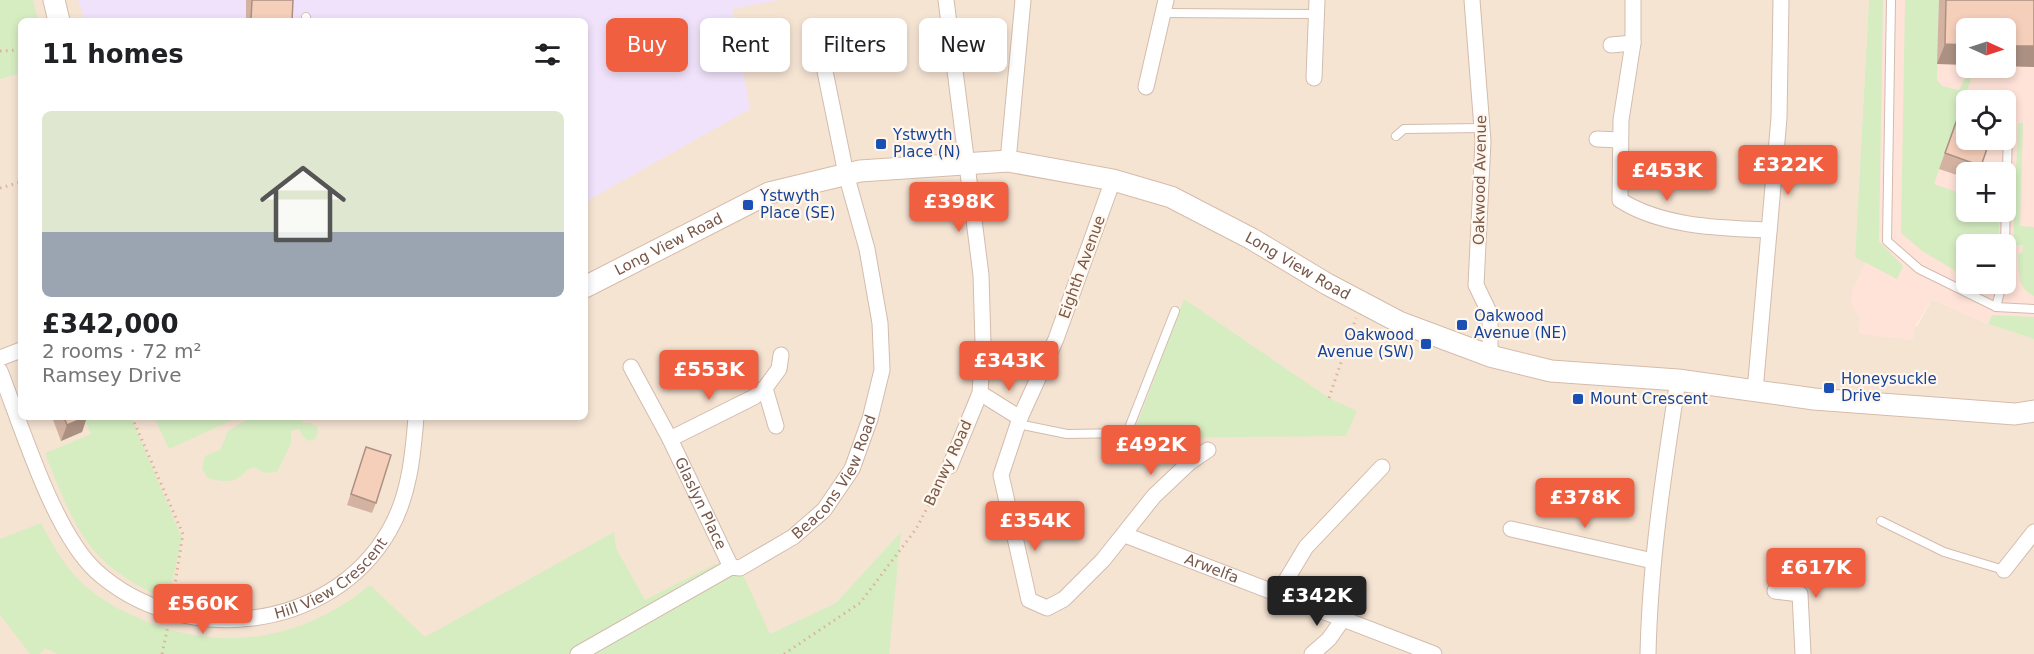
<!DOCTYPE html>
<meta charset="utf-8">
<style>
body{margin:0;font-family:"DejaVu Sans",sans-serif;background:#f2f2f2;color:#202124;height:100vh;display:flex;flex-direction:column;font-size:22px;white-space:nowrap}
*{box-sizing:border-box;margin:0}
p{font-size:20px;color:#757577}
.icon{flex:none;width:33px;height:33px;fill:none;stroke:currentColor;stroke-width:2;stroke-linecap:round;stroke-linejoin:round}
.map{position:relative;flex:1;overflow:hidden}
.drawer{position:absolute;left:18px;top:18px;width:570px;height:402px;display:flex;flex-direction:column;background:#fff;border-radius:9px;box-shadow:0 3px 9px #0003}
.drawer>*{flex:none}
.top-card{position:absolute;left:606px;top:18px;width:570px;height:54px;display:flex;gap:12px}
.needle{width:39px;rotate:93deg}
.controls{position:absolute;left:1956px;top:18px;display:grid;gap:12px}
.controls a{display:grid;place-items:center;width:60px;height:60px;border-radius:9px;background:#fff;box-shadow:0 3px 9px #0003;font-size:30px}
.price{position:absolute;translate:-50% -51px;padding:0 14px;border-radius:6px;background:#f15f41;color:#fff;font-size:20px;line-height:39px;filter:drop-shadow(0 2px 3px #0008)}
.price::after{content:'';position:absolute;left:50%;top:36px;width:18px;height:14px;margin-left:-9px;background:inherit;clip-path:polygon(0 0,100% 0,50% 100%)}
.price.selected{background:#222;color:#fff}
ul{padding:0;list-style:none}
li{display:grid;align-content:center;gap:12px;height:318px;padding:0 24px}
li+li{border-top:2px solid #e0e0e0}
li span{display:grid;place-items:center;height:186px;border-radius:9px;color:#555}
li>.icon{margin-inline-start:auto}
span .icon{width:108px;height:108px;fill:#fffc;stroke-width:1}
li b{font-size:26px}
h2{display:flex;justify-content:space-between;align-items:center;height:72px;padding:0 24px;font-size:26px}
.pill{padding:0 21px;border-radius:9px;background:#fff;box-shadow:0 3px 9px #0003;font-size:21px;line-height:54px}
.pill.selected{background:#f15f41;color:#fff}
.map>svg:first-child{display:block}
.residential{fill:#f6e4d3;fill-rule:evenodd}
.commercial{fill:#ffe2d8;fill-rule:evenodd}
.education{fill:#f0e2fa}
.green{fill:#d6edc2}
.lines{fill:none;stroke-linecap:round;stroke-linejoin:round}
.lane-casing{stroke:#d3bcad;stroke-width:10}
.street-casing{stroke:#d3bcad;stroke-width:17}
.secondary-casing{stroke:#d6bbaa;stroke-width:23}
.path{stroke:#dbb29d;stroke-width:3;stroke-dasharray:1.5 4.5;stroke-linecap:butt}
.lane{stroke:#fff;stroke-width:8}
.street{stroke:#fff;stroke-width:15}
.secondary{stroke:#fff;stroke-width:21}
.wall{fill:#d4b2a1}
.shaded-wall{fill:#ac9183}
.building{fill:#f6cfbb;stroke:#ac9183;stroke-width:1.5}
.transit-dot{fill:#1a4fb4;stroke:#fff7ed;stroke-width:2}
.labels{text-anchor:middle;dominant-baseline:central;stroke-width:4.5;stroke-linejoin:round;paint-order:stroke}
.transit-label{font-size:15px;fill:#164399;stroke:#fff7ed;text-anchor:start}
.street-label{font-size:15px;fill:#795748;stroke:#fff7ed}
</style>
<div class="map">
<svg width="2034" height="654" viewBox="0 0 2034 654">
<rect width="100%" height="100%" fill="#fef3e5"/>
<path class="residential" d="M 0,0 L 1869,0 L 1855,256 L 1866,262 L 1852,293 L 1852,303 L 1860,319 L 1859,334 L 1917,326 L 1932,299 L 1988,324 L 2034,339 L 2034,654 L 0,654 ZM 21,21 L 585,21 L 585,417 L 21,417 Z"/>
<path class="commercial" d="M 1869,0 L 2034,0 L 2034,339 L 1988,324 L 1932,299 L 1915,327 L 1913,340 L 1859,334 L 1860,319 L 1851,303 L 1852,293 L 1866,262 L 1855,257 ZM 1966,28 L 2006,28 L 2006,68 L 1966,68 ZM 1966,100 L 2006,100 L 2006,140 L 1966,140 ZM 1966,172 L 2006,172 L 2006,212 L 1966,212 ZM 1966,244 L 2006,244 L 2006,284 L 1966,284 Z"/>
<path class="education" d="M 78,0 L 778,0 L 732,9 L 750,109 L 585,202 L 585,21 L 85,21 Z"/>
<g class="green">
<path d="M 0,0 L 33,0 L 38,21 L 21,21 L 21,73 L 0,79 Z"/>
<path d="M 1869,0 L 1883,0 L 1879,241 L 1903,266 L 1897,279 L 1855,257 Z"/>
<path d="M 1905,0 L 1939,0 L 1937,80 L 1942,86 L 1959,90 L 1966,77 L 1971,79 L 1934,184 L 1966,195 L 1966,212 L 1999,212 L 1999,244 L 1966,244 L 1966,277 L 1922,251 L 1901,233 Z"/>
<path d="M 2018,123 L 2023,123 L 2020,226 L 2034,227 L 2034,296 C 2016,288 2019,270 2018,254 L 2022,253 L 2023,245 L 2013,245 Z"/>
<path d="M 1184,299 L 1329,398 L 1357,411 L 1346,436 L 1132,438 Z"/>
<path d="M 1992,315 L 2034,317 L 2034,339 L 1988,324 Z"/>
<path d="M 84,417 L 131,417 L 182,538 L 168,600 C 87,565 76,531 45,453 L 91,434 Z"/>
<path d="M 154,417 L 239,417 L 169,449 Z"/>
<path d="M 251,417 L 305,417 L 302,423 L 310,423 L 317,427 L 318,433 L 315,439 L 309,441 L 303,437 L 299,429 L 291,431 L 291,444 L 277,472 L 265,473 L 254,467 C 246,469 245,474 238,478 C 231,483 215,481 208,478 L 202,469 L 205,456 L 220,450 L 228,431 Z"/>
<path d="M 41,523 C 49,538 57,553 67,566 C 84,589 110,606 136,617 C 217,654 301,642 370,585 L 425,637 L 614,532 L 616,548 L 645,600 L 715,564 L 740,568 L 770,634 L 836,603 L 901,532 L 889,654 L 57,654 L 45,648 L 40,654 L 30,654 L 0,615 L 0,539 Z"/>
</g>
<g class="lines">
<defs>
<g id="lane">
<path d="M 1891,0 L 1887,241 L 1919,269 L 1996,307 L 2034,309"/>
<path d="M 1164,13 L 1316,14"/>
<path d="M 306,17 L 307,21"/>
<path d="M 1396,136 L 1404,129 L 1482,128"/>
<path d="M 2005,244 L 2008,133"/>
<path d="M 1996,307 L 2002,284"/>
<path d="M 1018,424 L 1067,434 L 1127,433 L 1175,311"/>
<path d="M 1881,521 L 1944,552 L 2004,570"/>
</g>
<g id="street">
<path d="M 946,0 L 981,275 L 983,343 L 980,393 L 950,466"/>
<path d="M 1472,0 L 1483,141 L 1476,285 L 1490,314 L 1490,356"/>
<path d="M 1633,0 L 1633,43 L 1621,120 L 1620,200 C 1662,227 1720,228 1769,230"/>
<path d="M 1611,45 L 1633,43"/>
<path d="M 1314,78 L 1317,0"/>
<path d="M 1146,87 L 1166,0"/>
<path d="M 1597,139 L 1620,140"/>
<path d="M 1008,161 L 1023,0"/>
<path d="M 1113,180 L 1056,339 L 1020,418 L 1001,475 L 1029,600 L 1047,608 L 1064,599 L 1103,560 L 1154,496 L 1190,462 L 1208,450"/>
<path d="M 0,358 L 21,350"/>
<path id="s1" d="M 631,367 L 670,439 L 731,567"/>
<path id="s2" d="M 0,371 C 22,427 53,531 96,571 C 181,648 330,633 389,531 C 409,497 413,456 416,417"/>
<path d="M 1755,391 L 1779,118 L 1781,0"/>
<path d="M 980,393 L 1020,418"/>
<path d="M 776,426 L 765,388 L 779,369 L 781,355"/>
<path d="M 670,439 L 754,397 L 765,388"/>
<path d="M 1511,529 L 1653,561"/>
<path id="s3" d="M 1125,535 L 1434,654"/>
<path d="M 2004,570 L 2034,532"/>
<path d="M 1775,591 L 1800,594 L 1803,654"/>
<path d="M 1279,592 L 1306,547 L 1382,467"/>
<path id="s4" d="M 578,654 L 731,567 L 740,568 L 793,537 L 824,510 L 852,469 L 870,419 L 882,370 L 880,323 L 867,249 L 846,174 L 818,37"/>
<path d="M 1312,654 L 1329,639 L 1343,619"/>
<path d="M 1648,654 C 1650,561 1664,471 1678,380"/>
</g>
<g id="secondary">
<path d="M 54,0 L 59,21"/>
<path id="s5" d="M 585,287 L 769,193 L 860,171 L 1008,161 L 1113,180 L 1171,197 L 1252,239 L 1327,284 L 1399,322 L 1490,356 L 1551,371 L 1678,380 L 1814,399 L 2015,414 L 2034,411"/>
</g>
</defs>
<use href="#lane" class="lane-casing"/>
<use href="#street" class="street-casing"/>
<use href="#secondary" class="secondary-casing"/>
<g class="path">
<path d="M 0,51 L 21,50"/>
<path d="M 0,188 L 21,182"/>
<path d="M 1329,398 L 1356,318"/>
<path d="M 132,417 L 183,534 L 173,596"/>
<path d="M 162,654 L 168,626"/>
<path d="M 784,654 L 860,603 L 916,529 L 943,478"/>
</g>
<use href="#lane" class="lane"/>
<use href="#street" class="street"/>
<use href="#secondary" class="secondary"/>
</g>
<g class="wall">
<path d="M 246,0 L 293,0 L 292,21 L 246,21 Z"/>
<path d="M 1939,0 L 2034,0 L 2034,67 L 2006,66 L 2006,28 L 1937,64 Z"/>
<path d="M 1959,114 L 1981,166 L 1979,172 L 1966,172 L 1966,178 L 1939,169 Z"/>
<path d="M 52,417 L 87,417 L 82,432 L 61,441 Z"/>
<path d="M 366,447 L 376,503 L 372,513 L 347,505 Z"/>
</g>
<g class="shaded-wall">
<path d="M 1945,44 L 1966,45 L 1966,65 L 1937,64 Z"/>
<path d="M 2006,46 L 2034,46 L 2034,67 L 2006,66 Z"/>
<path d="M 86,417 L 87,417 L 82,432 L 61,441 L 67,425 Z"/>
</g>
<g class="building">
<path d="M 252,0 L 293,0 L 292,21 L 251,21 Z"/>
<path d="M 1946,0 L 2034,0 L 2034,46 L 2006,46 L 2006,28 L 1966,28 L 1966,45 L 1945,44 Z"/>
<path d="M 1959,114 L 1966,116 L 1966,140 L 1990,140 L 1981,166 L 1945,153 Z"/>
<path d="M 64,417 L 86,417 L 67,425 Z"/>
<path d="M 366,447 L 391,455 L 376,503 L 351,494 Z"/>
</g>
<g class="transit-dot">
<rect x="875" y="138" width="12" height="12" rx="3"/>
<rect x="742" y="199" width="12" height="12" rx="3"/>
<rect x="1456" y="319" width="12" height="12" rx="3"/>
<rect x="1420" y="338" width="12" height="12" rx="3"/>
<rect x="1823" y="382" width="12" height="12" rx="3"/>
<rect x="1572" y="393" width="12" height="12" rx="3"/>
</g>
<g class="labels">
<g class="transit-label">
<text x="893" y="135">Ystwyth<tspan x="893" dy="17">Place (N)</tspan></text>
<text x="760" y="196">Ystwyth<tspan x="760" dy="17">Place (SE)</tspan></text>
<text x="1474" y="316">Oakwood<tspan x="1474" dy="17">Avenue (NE)</tspan></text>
<text x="1414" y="335" text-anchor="end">Oakwood<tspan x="1414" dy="17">Avenue (SW)</tspan></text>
<text x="1841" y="379">Honeysuckle<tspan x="1841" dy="17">Drive</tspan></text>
<text x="1590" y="399">Mount Crescent</text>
</g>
<g class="street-label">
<text transform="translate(1480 180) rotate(-89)">Oakwood Avenue</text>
<text stroke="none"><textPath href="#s5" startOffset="94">Long View Road</textPath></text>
<text stroke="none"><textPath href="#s5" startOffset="760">Long View Road</textPath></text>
<text transform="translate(1082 267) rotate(-70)">Eighth Avenue</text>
<text transform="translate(948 463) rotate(-65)">Banwy Road</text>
<text stroke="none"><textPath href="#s4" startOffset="321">Beacons View Road</textPath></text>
<text stroke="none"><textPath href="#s1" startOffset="153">Glaslyn Place</textPath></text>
<text stroke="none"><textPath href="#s3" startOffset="93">Arwelfa</textPath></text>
<text stroke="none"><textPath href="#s2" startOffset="482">Hill View Crescent</textPath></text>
</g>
</g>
</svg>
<div class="controls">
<a><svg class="needle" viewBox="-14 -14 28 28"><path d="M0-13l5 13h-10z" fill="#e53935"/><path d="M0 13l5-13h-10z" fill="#757577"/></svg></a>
<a><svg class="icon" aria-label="locate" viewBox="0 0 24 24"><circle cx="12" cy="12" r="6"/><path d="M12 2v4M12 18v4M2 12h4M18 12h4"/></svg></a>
<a>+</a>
<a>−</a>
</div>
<b class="price" style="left:1788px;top:196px">£322K</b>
<b class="price" style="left:1667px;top:202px">£453K</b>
<b class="price" style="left:959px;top:233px">£398K</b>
<b class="price" style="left:1009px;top:392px">£343K</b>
<b class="price" style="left:709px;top:401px">£553K</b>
<b class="price" style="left:1151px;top:476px">£492K</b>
<b class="price" style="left:1585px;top:529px">£378K</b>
<b class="price" style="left:1035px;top:552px">£354K</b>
<b class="price" style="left:1816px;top:599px">£617K</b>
<b class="price selected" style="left:1317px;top:627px">£342K</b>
<b class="price" style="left:203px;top:635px">£560K</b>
<div class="top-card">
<a class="pill selected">Buy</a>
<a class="pill">Rent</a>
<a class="pill">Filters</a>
<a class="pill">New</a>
</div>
<section class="drawer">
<h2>11 homes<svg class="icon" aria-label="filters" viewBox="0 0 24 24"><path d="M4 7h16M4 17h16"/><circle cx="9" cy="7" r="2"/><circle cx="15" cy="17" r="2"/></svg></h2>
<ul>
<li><span style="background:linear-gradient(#dfe7d0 65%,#9aa5b1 0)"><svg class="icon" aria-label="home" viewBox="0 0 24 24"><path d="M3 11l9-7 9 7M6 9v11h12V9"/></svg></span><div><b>£342,000</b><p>2 rooms · 72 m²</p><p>Ramsey Drive</p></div></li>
</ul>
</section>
</div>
